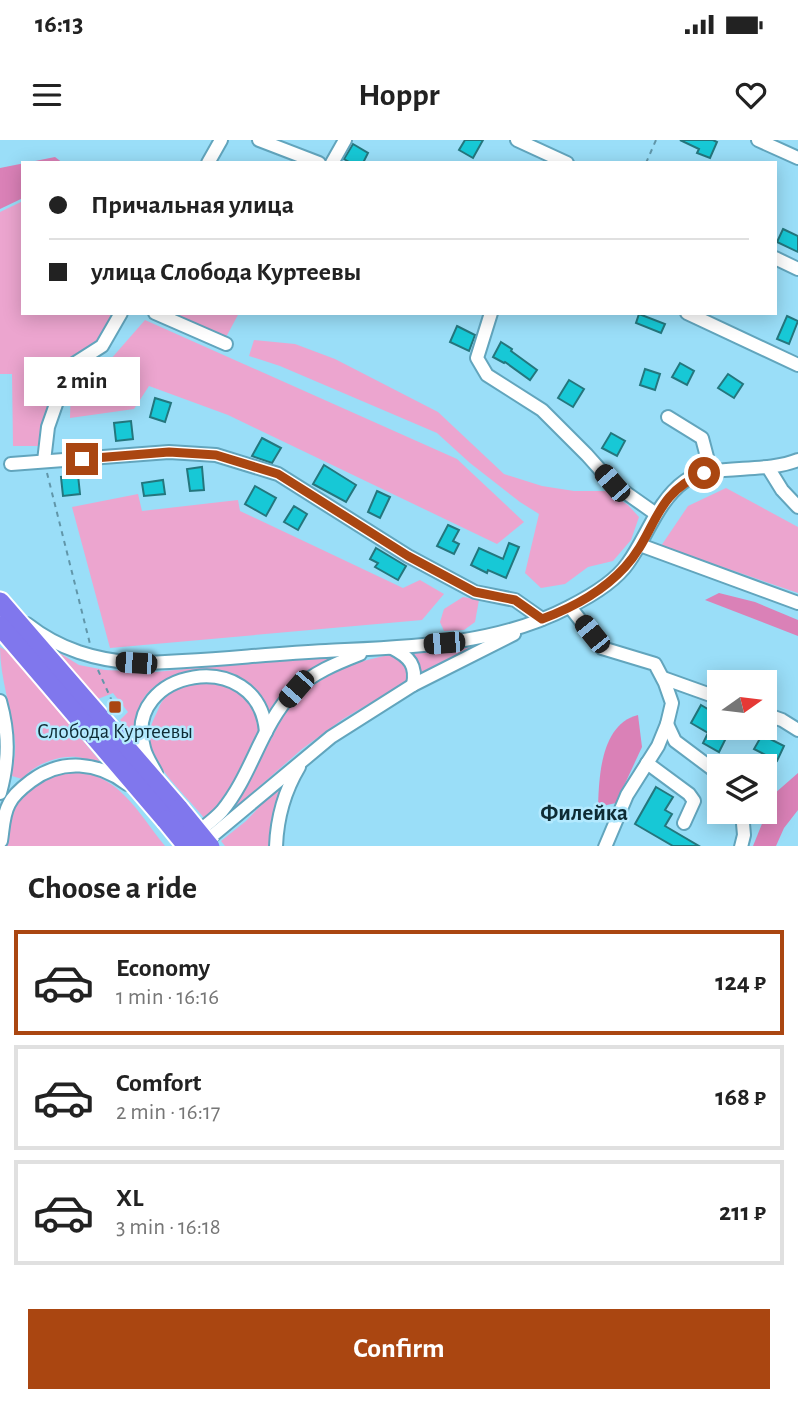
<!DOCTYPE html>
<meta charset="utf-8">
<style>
:root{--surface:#fff;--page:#f6f6f6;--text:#222;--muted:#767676;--line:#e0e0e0;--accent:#aa4611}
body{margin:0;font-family:"Alegreya Sans",sans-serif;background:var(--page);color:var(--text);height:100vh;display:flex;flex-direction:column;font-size:26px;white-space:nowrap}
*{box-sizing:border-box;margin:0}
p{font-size:23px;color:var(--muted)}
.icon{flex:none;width:38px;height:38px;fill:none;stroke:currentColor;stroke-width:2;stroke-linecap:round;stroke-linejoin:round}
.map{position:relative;height:706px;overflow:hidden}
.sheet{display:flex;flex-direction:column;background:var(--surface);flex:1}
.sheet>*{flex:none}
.hud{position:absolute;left:21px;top:21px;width:756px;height:154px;border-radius:0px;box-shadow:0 4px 18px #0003;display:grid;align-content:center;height:154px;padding:0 28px;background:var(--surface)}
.needle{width:46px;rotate:76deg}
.controls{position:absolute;left:707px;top:530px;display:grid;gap:14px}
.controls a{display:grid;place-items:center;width:70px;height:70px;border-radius:0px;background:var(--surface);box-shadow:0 4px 18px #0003;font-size:35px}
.end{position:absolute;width:32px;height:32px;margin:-16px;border:9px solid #aa4611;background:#fff;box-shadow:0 0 0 4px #fff}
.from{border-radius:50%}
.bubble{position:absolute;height:49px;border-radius:0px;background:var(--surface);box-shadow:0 4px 18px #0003;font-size:23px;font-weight:700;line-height:49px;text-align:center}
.car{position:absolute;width:21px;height:42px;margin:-21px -10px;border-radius:9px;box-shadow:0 0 5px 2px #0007;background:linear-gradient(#222 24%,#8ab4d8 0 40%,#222 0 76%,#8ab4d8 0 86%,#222 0)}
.hud b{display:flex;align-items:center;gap:24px;height:66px;font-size:26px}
.hud b+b{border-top:2px solid var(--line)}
.hud i{width:18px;height:18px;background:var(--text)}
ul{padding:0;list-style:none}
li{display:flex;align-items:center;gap:21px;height:105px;margin:0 14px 10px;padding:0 14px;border:4px solid var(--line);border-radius:0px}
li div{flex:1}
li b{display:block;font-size:26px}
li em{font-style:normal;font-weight:700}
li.selected{border-color:var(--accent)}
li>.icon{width:63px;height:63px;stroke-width:1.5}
h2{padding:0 28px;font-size:32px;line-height:84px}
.action{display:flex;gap:14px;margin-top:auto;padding:14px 28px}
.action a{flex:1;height:80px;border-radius:0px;background:var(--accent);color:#fff;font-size:28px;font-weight:700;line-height:80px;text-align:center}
.status{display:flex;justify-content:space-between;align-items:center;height:49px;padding:0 35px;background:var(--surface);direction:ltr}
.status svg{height:19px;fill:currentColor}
header{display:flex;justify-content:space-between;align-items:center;height:91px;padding:0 28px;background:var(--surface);font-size:32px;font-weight:700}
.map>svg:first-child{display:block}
.green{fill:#eca5cf}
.forest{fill:#da81b7}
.building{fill:#17c8d6;stroke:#24767d;stroke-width:2}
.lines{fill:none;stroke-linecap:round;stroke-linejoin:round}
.minor-casing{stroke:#62a5bd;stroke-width:16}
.highway-casing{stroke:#fff;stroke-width:23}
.path{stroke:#6196a9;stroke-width:2;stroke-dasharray:5 5;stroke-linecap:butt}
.minor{stroke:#fff;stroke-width:12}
.highway{stroke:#8077ed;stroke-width:19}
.highway-bridge-casing{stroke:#fff;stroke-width:23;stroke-linecap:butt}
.highway-bridge{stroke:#8077ed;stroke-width:19}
.route{stroke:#aa4611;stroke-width:9}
.poi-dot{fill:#aa4611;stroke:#b3e9fe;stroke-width:2.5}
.labels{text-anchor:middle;stroke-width:5;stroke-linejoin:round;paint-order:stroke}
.poi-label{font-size:21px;fill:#0e2b34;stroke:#b3e9fe}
.neighbourhood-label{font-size:23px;font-weight:bold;fill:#0e2b34;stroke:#b3e9fe}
</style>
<div class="status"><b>16:13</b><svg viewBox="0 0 49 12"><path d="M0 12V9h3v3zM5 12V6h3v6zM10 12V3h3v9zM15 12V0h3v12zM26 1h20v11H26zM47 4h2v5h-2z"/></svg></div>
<header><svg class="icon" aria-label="menu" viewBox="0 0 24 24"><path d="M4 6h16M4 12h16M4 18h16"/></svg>Hoppr<svg class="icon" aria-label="heart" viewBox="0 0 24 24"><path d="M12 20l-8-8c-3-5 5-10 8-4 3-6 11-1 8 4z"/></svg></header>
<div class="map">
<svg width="798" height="707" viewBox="0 0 798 707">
<rect width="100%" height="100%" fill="#9adef8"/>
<!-- green -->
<g class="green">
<path d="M23,61V173H114L105,194L57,234L39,306H13L12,234H0V72Z"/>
<path d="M174,173H239L225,199Z"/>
<path d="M145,180L457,319L524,382L497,404L228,275L149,246L134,269L70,278L71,246L110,220Z"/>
<path d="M254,200L295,204L335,219L438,272L504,334L542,346L574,351H607L628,365L639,377L631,400L613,421L588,427L565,444L541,448L525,433L539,374L520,362L470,323L437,293L280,226L249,216Z"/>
<path d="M726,348L798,387V453L661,406L688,366Z"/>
<path d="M138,354L142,371L238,360L240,371L403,448L420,440L444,454L422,480L110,508L72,367Z"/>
<path d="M463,457L479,460L475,482L464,490L444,491L440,482L444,469Z"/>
<path d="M497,498L422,536L412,512L465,506Z"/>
<path d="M0,507L10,513L104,626C95,623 86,618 77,617C57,615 34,625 22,639L12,636C13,625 16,613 15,602C12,569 0,539 0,507Z"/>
<path d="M53,509L79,525L105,530L155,532L343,514C304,532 292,535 269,573C261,555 248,538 228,532C205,524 151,537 142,562C138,574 139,588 139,600L120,580L128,572L113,553L98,559L77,538Z"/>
<path d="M392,514C404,520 411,528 406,542L343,579L302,609L212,688L242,654L287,569L301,552L347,525Z"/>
<path d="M205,540C244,551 245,549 261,587C250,616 228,658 205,679C189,659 152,625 148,601C147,592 154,579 158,570C165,550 185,542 205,540Z"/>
<path d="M69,631C119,632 137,672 165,706L7,707C4,665 32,640 69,631Z"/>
<path d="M286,639L273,673L269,706H225L221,701L246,681Z"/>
</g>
<!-- forest -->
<g class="forest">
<path d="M55,17L63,23H23V58L0,69V28Z"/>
<path d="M719,453L755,462L798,480V496L705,460Z"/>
<path d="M638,575L642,607L616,663L598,667C599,636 601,584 638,575Z"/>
<path d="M798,633V670L784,688L776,706H753L774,654Z"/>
</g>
<!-- building -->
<g class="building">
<path d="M465,0H483L473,18L459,10Z"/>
<path d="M680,0H713L717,2L710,18L697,13L699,9Z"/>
<path d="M353,4L368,13L363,23H351L344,19Z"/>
<path d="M783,89L798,96V112L777,102Z"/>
<path d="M639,174L665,184L661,193L636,183Z"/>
<path d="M787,176L798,181L789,204L777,199Z"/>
<path d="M457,186L475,195L469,211L450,202Z"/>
<path d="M501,202L512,209L511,211L537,230L530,240L505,222L504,223L493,217Z"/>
<path d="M680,223L694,231L687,245L672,237Z"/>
<path d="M645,229L660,234L655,250L640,245Z"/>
<path d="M728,234L743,244L734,258L718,248Z"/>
<path d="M569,240L584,249L573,267L558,258Z"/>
<path d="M155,258L171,263L165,282L150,277Z"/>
<path d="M131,281L133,299L116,301L114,283Z"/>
<path d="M611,293L625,301L617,316L602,308Z"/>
<path d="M262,298L281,308L272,323L252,316Z"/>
<path d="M324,325L356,345L346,362L313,344Z"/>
<path d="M202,327L204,350L190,351L187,329Z"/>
<path d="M78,335L80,354L63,356L61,337Z"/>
<path d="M163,340L165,354L144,356L142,343Z"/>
<path d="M255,346L276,358L266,376L245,364Z"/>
<path d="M377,351L390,357L380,378L368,372Z"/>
<path d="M294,366L307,374L298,390L284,382Z"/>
<path d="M448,385L459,390L453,401L459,404L454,414L437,406Z"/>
<path d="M509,403L519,407L506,438L488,430L487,433L471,425L479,408L503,419Z"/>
<path d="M376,408L406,426L398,440L375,427L378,423L370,419Z"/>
<path d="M701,565L716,574L715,576L719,578V588H731L719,612L703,603L708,593L691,583Z"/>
<path d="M762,595L784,606L777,621L754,609Z"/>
<path d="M656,647L673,657L665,670L672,674L665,686L699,706H673L635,684Z"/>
</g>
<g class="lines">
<defs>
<g id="minor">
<path d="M259,0L319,23"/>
<path d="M517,0L567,23"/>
<path d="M758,0L798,18"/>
<path d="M208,23L221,0"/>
<path d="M332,23L345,0"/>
<path d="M775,118L798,129"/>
<path d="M155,173L226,204"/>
<path d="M491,173L477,218L487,235L542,270L587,315L612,343L656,374"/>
<path d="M687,173L798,225"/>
<path d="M668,277L702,298L707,317L704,333"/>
<path d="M44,321L48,287L69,227L102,206L121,173"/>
<path d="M11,324L169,312L216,315L278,334L408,416L475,452L515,460L542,479"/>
<path d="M769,329L782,350L798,367"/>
<path d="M640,405L798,463"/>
<path d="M570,467L602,508L655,524L665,543L672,563L667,584L658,606L627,655L605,707"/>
<path d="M27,484C60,510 96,520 136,523C200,522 263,514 326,511C408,507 495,506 569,467C589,457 615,442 628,423C647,397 657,361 685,341C710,323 764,334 798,320"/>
<path d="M392,508C410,517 417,526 413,545"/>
<path d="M663,538L719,558"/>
<path d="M0,561C9,593 9,620 0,653"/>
<path d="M765,574L782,580L798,590"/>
<path d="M667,584L675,601L719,634"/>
<path d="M647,623L689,654L694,661L684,683"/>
<path d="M156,633C152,625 146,617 144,608C121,529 259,504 266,592"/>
<path d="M193,696C202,688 214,680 222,671C252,635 261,585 294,551C312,533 337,523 360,514"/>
<path d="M1,701C3,689 3,675 9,664C13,655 23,647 31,641C62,618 98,622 127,644"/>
<path d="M200,706L331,597L413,545L514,494"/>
<path d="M276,707C277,678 284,652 299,627"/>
<path d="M741,707L744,695L742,672"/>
</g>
<g id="highway">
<path d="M0,462L179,669"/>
<path d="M0,486L166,680"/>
</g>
</defs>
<!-- minor casing -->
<use href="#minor" class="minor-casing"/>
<!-- highway casing -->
<use href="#highway" class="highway-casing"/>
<!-- path -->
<g class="path">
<path d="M646,23L656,0"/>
<path d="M47,333L90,504"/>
<path d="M98,530L112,561"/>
</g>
<!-- minor -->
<use href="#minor" class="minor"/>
<!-- highway -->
<use href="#highway" class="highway"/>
<defs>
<g id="highway-bridge">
<path d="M179,669L210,707"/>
<path d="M166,680L188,707"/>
</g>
</defs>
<!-- highway-bridge casing -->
<use href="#highway-bridge" class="highway-bridge-casing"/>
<!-- highway-bridge -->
<use href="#highway-bridge" class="highway-bridge"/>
</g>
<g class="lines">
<!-- route -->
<path class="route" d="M82,319L169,312L216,315L278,334L408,416L475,452L515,460L542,479C572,468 603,451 625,427C657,392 653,354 704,333"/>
</g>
<!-- markers -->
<rect class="poi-dot" x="108" y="560" width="14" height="14" rx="3.5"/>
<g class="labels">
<!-- poi labels -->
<g class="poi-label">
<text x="115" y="598">Слобода Куртеевы</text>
</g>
<!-- neighbourhood labels -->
<g class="neighbourhood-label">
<text x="584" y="680">Филейка</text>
</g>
</g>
</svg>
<div class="controls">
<a><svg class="needle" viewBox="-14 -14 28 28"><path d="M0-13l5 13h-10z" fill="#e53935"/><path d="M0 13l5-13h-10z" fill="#767676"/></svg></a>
<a><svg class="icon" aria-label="layers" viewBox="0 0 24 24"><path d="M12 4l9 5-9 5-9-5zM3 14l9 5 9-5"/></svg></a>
</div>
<i class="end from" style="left:704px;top:333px"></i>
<i class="end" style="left:82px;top:319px"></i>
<div class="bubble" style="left:24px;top:217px;width:116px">2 min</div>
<i class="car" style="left:612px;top:343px;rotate:319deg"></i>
<i class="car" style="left:592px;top:494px;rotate:321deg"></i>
<i class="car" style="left:444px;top:503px;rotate:265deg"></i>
<i class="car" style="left:136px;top:523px;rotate:274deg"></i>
<i class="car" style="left:296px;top:549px;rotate:221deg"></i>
<div class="hud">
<b><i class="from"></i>Причальная улица</b>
<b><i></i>улица Слобода Куртеевы</b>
</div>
</div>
<section class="sheet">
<h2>Choose a ride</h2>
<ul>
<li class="selected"><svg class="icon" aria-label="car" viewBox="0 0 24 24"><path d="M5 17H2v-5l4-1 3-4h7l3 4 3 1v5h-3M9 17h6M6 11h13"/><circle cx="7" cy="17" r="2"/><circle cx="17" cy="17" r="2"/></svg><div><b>Economy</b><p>1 min · 16:16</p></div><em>124 ₽</em></li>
<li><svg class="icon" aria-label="car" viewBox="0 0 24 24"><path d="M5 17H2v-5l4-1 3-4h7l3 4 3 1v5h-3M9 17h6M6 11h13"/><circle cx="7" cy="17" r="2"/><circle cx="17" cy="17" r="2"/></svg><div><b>Comfort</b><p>2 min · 16:17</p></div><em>168 ₽</em></li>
<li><svg class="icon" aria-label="car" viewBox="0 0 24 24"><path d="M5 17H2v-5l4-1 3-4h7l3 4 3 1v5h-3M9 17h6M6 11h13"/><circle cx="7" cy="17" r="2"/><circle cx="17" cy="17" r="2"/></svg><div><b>XL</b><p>3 min · 16:18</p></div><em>211 ₽</em></li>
</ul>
<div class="action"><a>Confirm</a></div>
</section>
